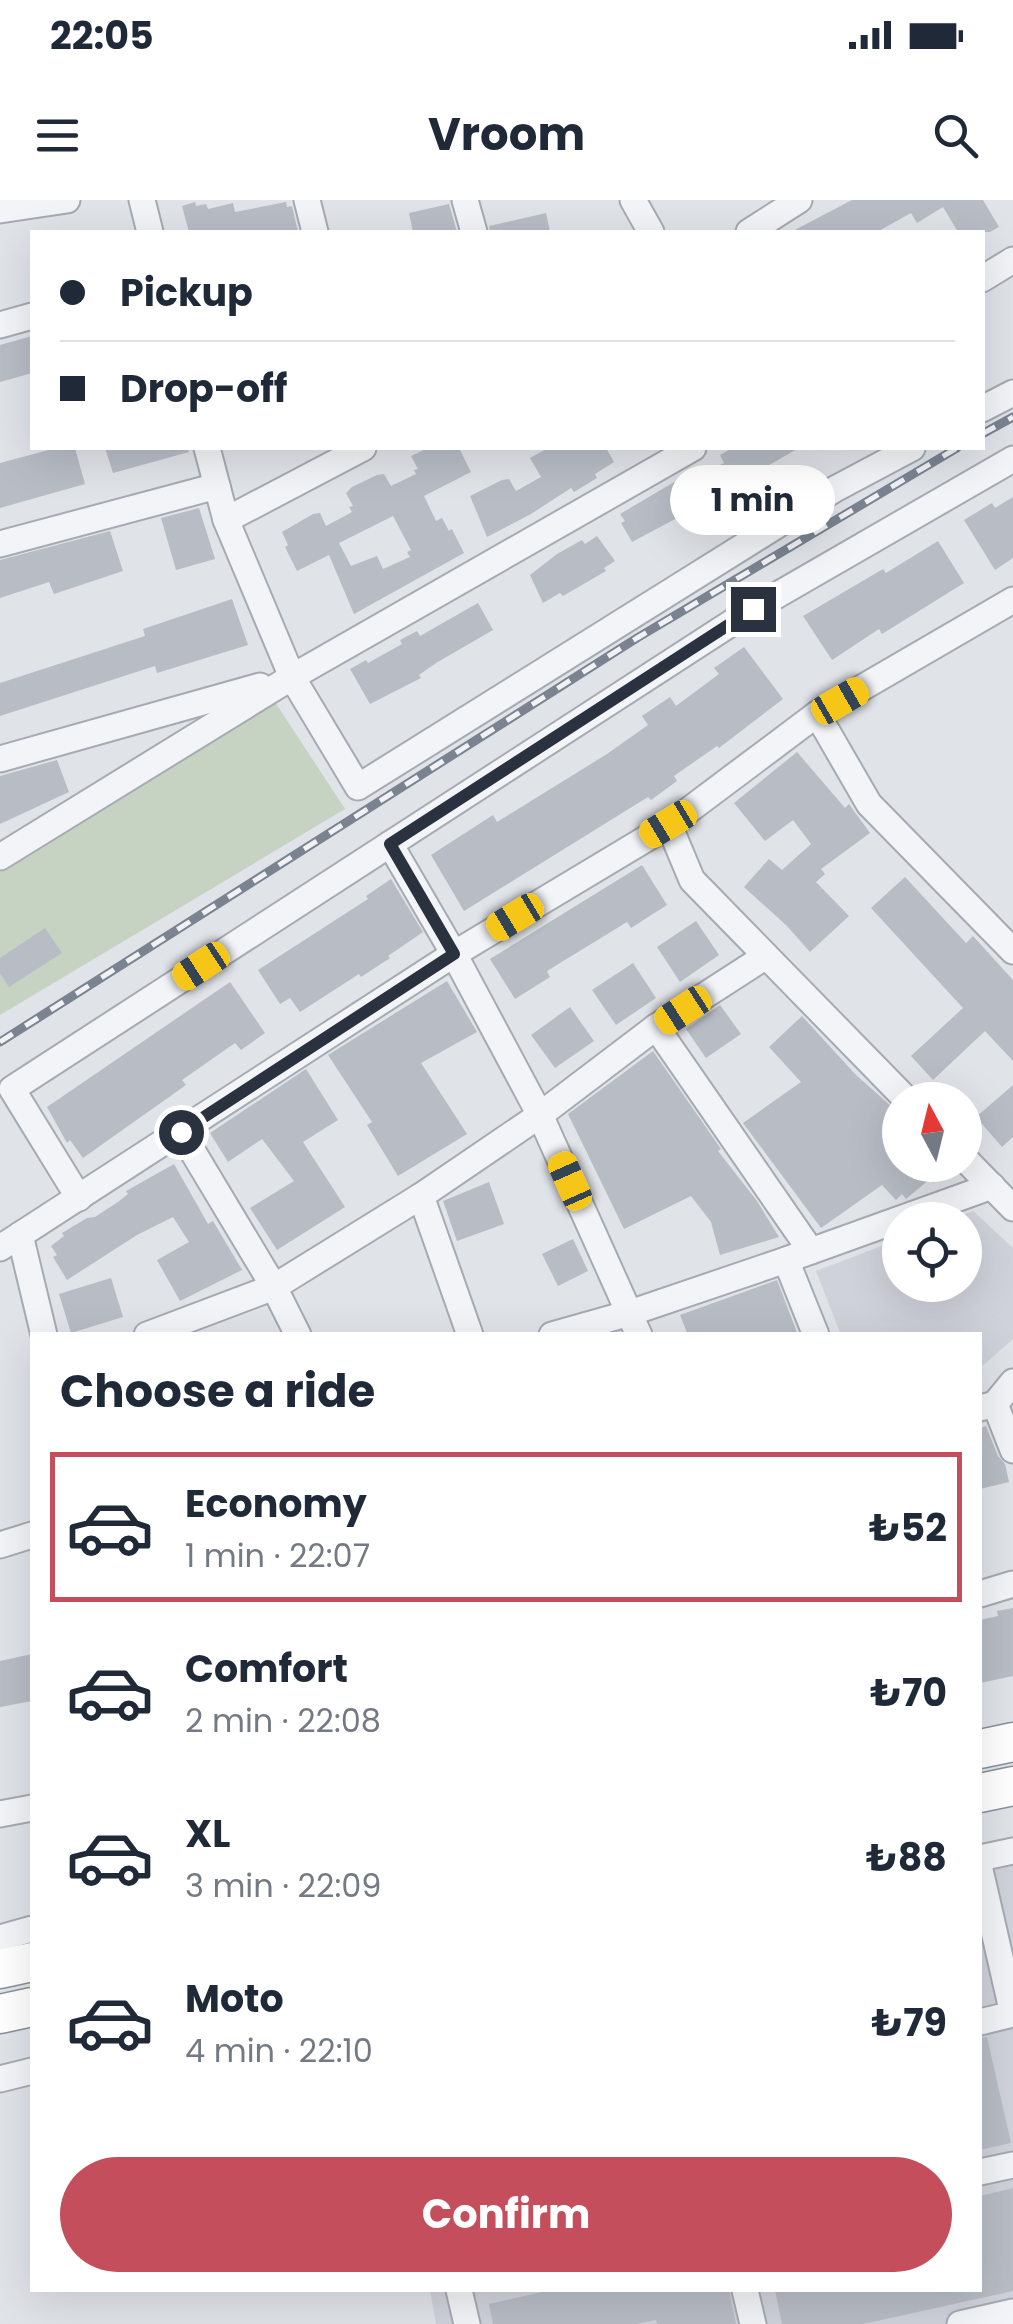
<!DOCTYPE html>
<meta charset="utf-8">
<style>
:root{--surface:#fff;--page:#f2f2f3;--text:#1f2937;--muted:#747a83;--line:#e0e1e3;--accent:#c54e5c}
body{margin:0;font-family:Poppins,sans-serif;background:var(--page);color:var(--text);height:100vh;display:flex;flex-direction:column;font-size:38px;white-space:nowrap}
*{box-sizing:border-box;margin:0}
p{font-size:32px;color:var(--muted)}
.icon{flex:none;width:55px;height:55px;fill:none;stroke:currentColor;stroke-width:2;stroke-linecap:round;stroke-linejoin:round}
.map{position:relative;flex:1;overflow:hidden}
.side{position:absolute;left:30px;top:1132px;width:952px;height:960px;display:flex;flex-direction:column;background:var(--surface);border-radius:0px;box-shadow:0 10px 40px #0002}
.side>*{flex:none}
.guide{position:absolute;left:30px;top:30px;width:955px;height:220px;border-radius:0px;box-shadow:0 10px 40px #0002;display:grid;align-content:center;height:220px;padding:0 30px;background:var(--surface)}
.needle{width:65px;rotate:353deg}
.fabs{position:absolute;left:882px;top:882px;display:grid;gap:20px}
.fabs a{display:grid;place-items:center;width:100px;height:100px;border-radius:50%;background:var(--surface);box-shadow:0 10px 40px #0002;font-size:50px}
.end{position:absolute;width:45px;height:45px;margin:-22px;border:12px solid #2a313f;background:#fff;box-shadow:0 0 0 5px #fff}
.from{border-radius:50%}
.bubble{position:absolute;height:70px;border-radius:35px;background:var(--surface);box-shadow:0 10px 40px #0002;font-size:32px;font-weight:700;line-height:70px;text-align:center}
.car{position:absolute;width:30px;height:60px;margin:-30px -15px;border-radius:12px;box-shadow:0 0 8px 2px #0007;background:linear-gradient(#f5c518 24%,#345 0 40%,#f5c518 0 76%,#345 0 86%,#f5c518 0)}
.guide b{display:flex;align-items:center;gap:35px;height:95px;font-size:38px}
.guide b+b{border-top:2px solid var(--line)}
.guide i{width:25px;height:25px;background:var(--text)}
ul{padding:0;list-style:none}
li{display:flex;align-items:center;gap:30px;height:150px;margin:0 20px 15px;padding:0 10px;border:5px solid transparent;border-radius:0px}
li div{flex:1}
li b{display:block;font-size:38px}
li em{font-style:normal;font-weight:700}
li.active{border-color:var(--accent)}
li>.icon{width:90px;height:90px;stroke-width:1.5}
h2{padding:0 30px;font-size:45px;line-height:120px}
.cta{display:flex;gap:20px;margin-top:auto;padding:20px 30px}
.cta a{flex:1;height:115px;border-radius:60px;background:var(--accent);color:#fff;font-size:40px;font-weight:700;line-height:115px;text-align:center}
.status{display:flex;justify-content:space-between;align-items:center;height:70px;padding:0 50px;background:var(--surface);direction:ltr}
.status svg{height:28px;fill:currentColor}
header{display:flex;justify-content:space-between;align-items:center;height:130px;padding:0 30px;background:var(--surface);font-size:45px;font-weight:700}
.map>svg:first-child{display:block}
.built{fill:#cfd2da}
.green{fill:#c6d2c2}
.building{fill:#b8bcc5;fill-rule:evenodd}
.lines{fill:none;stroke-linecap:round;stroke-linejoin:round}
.minor-casing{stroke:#a6aab2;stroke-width:29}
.highway-casing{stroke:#89909e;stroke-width:41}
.minor{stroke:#f3f4f7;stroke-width:25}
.highway{stroke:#fff;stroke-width:38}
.rail-casing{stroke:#7b8391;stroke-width:9}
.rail{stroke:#f0f2f6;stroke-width:5;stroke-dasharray:15;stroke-linecap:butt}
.route{stroke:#2a313f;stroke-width:12}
</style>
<div class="status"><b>22:05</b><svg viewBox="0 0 49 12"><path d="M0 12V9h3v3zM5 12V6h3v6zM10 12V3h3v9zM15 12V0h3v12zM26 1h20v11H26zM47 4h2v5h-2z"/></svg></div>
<header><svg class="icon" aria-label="menu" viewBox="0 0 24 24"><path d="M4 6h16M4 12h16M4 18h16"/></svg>Vroom<svg class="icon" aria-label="search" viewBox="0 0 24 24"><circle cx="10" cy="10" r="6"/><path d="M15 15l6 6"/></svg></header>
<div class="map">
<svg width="1013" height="2124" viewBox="0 0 1013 2124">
<rect width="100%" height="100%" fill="#e0e3e8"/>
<!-- built -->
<g class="built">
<path d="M973,1011L1013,1048V1139L980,1168V1135H841L816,1071L900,1039V1085H965V1020H950Z"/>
<path d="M1013,1641V2124H436L430,2090H980V1648Z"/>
</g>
<!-- green -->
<path class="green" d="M275,502L345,609L0,815V672Z"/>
<!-- building -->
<g class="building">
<path d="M852,0H983L999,27L990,32H958L943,7L917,23L911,13L877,32H791Z"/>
<path d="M195,2L196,6L206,4L208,9L233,3L235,12L286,2L287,7L292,6L298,32H189L182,6Z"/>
<path d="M449,4L457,32H413L409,13Z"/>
<path d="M546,13L550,32H490L489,26Z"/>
<path d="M32,136V173L0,182V145Z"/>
<path d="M56,248H75L85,284L0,308V263Z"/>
<path d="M105,248H188L189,252L113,273Z"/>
<path d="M428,248H459L471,272L424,296L436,321L442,318L449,331L452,329L464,353L354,414L329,355L297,371L285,347L288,345L282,332L313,314L320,313L326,326L352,312L349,307L353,306L346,293L352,287L377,275L384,274L391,286L416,274L414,270L418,269L411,256ZM393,316L411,350L407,352L410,357L383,369L377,356L351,366L339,343Z"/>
<path d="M548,248H606L614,262L595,274L597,278L574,292L571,288L531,314L487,337L470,296L502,280L509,279L516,291L541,277L530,258Z"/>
<path d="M732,248H799L748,277L747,274L731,283L720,265L724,263L720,255Z"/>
<path d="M681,278L685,286L689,283L699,302L691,307L692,310L632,342L621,323L625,321L620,314Z"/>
<path d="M1013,297V358L995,370L964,320L992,303L995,308Z"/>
<path d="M199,308L215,359L176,370L161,318Z"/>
<path d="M110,331L123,371L54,394L49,382L0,398V360Z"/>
<path d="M597,336L615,361L604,368L606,371L563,396L560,393L543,403L530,375L557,354L582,340L585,344Z"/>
<path d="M938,341L964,383L882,434L879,429L832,460L803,416L883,369L886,373Z"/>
<path d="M232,399L248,445L157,473L155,466L0,516V483L145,436L143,429Z"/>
<path d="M478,403L493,430L436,463L419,475L421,478L370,504L350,469L366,460L368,463L402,444L400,440L417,431L420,436Z"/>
<path d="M744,447L783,499L719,548L717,546L674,576L677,581L651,600L648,597L464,711L431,655L493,615L497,622L607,554L648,525L642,516L670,497L676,506L719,474L714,468Z"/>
<path d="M797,552L845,608L849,604L870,633L821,669L825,674L816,682L849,716L810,752L787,726L744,687L769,659L782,670L811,644L793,620L765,641L734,603Z"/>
<path d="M57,560L69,592L0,624V576Z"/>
<path d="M642,665L667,705L631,728L627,722L547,771L550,777L515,799L490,759Z"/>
<path d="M905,677L966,743L973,736L1013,780V861L985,831L933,880L911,856L963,808L871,708Z"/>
<path d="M391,679L423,732L388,756L390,758L361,777L359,774L300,812L290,798L280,804L258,770L368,699L366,696Z"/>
<path d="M696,721L719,755L680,782L657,747Z"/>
<path d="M45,728L62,753L9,787L0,773V758Z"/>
<path d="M633,763L656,798L616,825L592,790Z"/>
<path d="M447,781L477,832L421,863L467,934L398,976L367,925L372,922L328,855Z"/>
<path d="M230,782L265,833L241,850L235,843L182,880L186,885L83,958L70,940L67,943L47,907Z"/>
<path d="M720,805L741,834L706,858L686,829Z"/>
<path d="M570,807L594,841L555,868L531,835Z"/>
<path d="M802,816L856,875L900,914V965L951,967L933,983L930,979L906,999L902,994L896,1000L882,985L821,1028L743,923L801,882L769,847Z"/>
<path d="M653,851L721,949L718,951L757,1001L779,1037L720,1055L711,1022L691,996L624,1029L568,914Z"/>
<path d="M306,869L338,920L303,942L345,1007L277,1050L250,1008L294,981L262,939L228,962L210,933Z"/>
<path d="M1013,885V937L1002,947L976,917Z"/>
<path d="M174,964L208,1024L213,1021L242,1070L180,1101L157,1060L189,1042L173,1017L137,1035L67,1080L53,1057L57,1055L51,1046L64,1036L62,1033L87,1018L95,1017L118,1002L128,994L126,991Z"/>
<path d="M489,982L504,1024L457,1041L443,1001Z"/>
<path d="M573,1039L588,1071L558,1086L542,1054Z"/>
<path d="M111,1078L123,1117L71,1133L59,1094Z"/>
<path d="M777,1080L798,1135H688L680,1115Z"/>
<path d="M986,1226L998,1256L1005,1264L1009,1282L980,1289V1228Z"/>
<path d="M1013,1408V1476L980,1483V1420L998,1416L997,1411Z"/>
<path d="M32,1454V1501L0,1507V1461Z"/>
<path d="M987,1837L1011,1943L980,1950V1838Z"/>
<path d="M1013,1988V2091L863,2124H782L775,2090H980V1996Z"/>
<path d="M551,2090H729L736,2124H657L656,2120L637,2124H493L489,2104Z"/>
</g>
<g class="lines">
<defs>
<g id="minor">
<path d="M142,0L150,32"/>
<path d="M307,0L315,32"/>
<path d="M465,0L474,32"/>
<path d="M633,0L651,32"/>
<path d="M0,10L67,0"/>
<path d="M749,32L799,0"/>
<path d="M982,79L1013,60"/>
<path d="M0,125L32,116"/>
<path d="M982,209L1013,193"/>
<path d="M207,248L226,320L292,477L358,587L835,289L912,248"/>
<path d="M226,320L363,248"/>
<path d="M0,344L217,286"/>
<path d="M817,514L869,604L1013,751"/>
<path d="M0,559L260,486"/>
<path d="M669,625L692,680L907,900"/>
<path d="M390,644L454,754L540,915L639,1135"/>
<path d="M0,657L292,477L693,248"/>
<path d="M656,827L811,1051L786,1060L816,1135"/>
<path d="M181,932L274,1087L298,1135"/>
<path d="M965,959L1013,1008"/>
<path d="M421,996L470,1135"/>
<path d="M79,998L12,889L753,409L1013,259"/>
<path d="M20,1035L44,1135"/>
<path d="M0,1048L454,754L669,625L817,514L1013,400"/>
<path d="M811,1051L992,986"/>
<path d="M147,1135L274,1087L421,996L540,915L656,827L766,756"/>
<path d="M552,1135L630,1113L786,1060"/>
<path d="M995,1204L1013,1250"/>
<path d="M980,1208L995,1204L1013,1182"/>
<path d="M0,1345L32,1335"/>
<path d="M980,1394L1013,1384"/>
<path d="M0,1614L32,1608"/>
<path d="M980,1658L1013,1651"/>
<path d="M980,1670L1013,1814L980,1822"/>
<path d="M0,1738L32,1729"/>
<path d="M0,1879L32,1871"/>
<path d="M980,1972L1013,1965"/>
<path d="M459,2090L467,2124"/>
<path d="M745,2090L753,2124"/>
<path d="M960,2124L1013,2112"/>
</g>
<g id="highway">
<path d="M980,1549L1013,1542"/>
<path d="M980,1593L1013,1586"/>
<path d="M0,1769L32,1762"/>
<path d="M0,1814L32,1807"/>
</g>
</defs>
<!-- minor casing -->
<use href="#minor" class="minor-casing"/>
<!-- highway casing -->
<use href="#highway" class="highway-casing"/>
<!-- minor -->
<use href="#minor" class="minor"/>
<!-- highway -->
<use href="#highway" class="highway"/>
<defs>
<g id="rail">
<path d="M982,234L1013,217"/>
<path d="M0,842L637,438L957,248"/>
</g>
</defs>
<!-- rail casing -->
<use href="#rail" class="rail-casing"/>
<!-- rail -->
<use href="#rail" class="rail"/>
</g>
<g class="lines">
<!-- route -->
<path class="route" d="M181,932L454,754L390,644L753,409"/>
</g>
</svg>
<div class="fabs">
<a><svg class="needle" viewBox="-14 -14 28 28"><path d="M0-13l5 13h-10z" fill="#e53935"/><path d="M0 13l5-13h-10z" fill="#747a83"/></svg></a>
<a><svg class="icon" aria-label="locate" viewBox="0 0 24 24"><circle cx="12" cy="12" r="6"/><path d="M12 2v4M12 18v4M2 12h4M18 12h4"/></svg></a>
</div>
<i class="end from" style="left:181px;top:932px"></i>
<i class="end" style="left:753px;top:409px"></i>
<div class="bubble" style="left:670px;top:265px;width:165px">1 min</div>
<i class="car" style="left:840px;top:501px;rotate:60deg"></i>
<i class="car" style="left:668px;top:624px;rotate:239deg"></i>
<i class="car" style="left:515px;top:717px;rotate:239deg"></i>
<i class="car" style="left:201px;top:766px;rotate:237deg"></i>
<i class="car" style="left:683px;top:810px;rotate:237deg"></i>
<i class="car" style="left:570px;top:981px;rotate:336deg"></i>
<div class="guide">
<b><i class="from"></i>Pickup</b>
<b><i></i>Drop-off</b>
</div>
<section class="side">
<h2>Choose a ride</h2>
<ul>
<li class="active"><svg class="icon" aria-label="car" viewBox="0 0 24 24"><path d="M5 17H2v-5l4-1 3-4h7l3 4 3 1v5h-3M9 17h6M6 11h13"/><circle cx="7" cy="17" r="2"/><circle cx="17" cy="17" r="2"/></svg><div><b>Economy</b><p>1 min · 22:07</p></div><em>₺52</em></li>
<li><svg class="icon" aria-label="car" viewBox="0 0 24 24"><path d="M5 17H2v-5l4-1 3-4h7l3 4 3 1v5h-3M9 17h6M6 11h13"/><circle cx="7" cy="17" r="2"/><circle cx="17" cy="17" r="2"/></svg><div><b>Comfort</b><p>2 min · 22:08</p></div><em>₺70</em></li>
<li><svg class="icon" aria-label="car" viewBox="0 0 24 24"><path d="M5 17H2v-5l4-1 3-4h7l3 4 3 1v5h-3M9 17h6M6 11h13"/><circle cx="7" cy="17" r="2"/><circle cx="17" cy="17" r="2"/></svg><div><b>XL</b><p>3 min · 22:09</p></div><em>₺88</em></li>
<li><svg class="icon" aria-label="car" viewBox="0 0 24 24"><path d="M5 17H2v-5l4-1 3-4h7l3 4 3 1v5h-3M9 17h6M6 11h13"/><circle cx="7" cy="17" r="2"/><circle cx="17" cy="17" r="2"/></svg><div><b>Moto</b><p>4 min · 22:10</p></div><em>₺79</em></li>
</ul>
<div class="cta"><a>Confirm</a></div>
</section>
</div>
